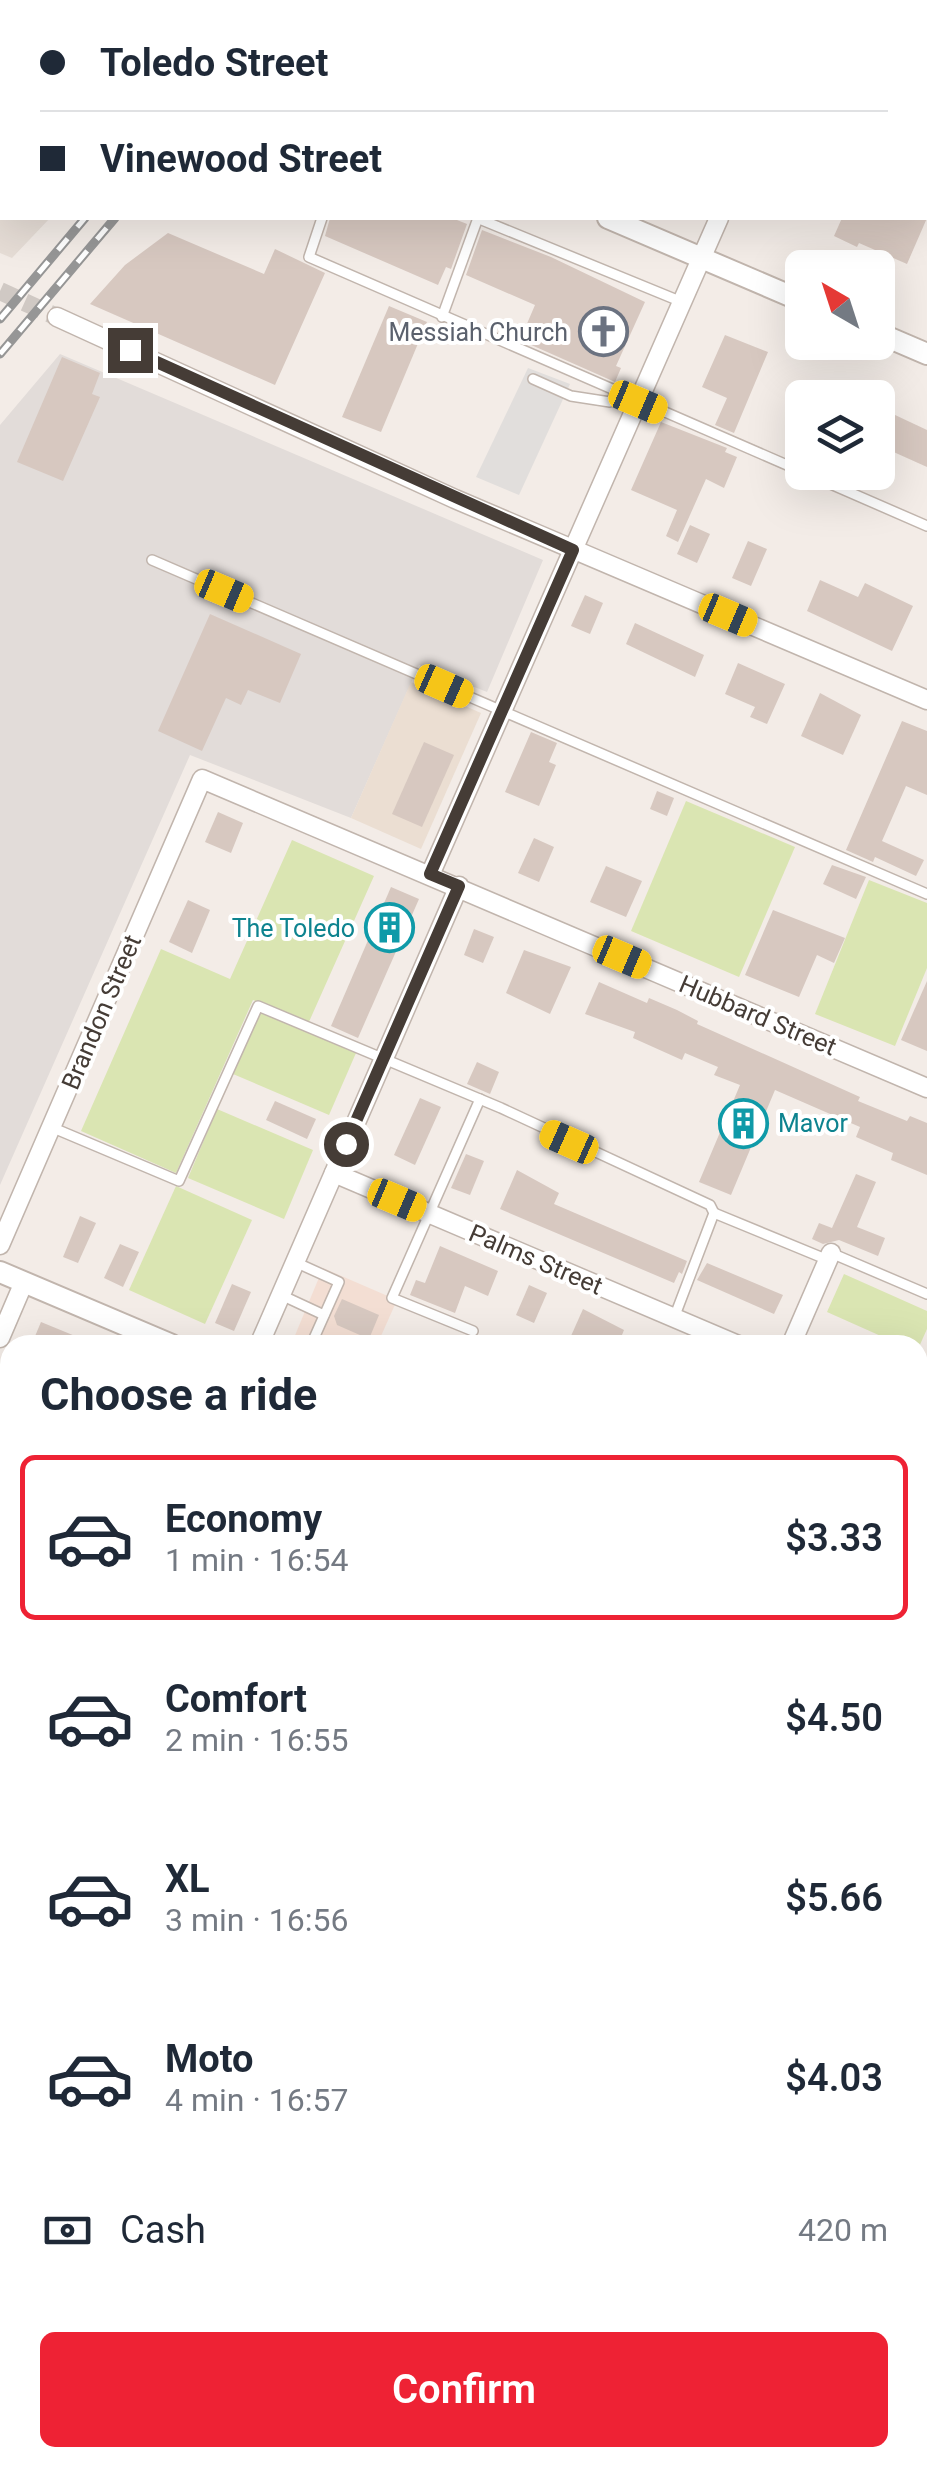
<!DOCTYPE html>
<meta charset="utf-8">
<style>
:root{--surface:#fff;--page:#f2f2f3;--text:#1f2937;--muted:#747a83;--line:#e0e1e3;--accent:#ee2234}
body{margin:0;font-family:Roboto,sans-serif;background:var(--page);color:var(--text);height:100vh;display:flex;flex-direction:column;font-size:38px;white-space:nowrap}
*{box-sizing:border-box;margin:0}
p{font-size:32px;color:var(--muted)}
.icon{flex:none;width:55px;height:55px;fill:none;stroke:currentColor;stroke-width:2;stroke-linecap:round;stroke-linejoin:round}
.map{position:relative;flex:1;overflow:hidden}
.drawer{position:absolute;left:0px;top:1335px;width:928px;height:1132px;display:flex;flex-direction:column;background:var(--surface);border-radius:30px 30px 0 0;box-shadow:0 10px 40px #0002}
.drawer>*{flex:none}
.guide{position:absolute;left:0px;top:0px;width:928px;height:220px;box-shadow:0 10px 40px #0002;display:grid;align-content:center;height:220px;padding:0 40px;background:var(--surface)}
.needle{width:65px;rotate:321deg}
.controls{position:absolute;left:785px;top:250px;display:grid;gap:20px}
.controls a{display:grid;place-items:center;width:110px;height:110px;border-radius:15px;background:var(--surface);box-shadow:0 10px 40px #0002;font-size:50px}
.end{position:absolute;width:45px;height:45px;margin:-22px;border:12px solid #453c36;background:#fff;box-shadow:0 0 0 5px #fff}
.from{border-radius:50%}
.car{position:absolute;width:30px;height:60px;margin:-30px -15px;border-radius:12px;box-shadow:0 0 8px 2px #0007;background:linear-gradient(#f5c518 24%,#345 0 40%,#f5c518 0 76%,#345 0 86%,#f5c518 0)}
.guide b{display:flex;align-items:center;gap:35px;height:95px;font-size:38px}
.guide b+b{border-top:2px solid var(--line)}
.guide i{width:25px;height:25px;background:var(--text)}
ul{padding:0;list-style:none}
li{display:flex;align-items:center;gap:30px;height:165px;margin:0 20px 15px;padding:0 20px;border:5px solid transparent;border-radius:15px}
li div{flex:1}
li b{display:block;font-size:38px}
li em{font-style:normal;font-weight:600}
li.selected{border-color:var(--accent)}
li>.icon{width:90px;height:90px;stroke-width:1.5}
h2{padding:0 40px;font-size:45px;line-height:120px}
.pay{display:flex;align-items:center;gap:25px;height:110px;padding:0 40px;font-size:38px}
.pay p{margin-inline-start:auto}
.cta{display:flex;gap:20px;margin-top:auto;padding:20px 40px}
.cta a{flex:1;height:115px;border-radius:15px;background:var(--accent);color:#fff;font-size:40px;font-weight:600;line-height:115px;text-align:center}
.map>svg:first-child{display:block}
.residential{fill:#e6ddd6}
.commercial{fill:#f3ded3}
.industrial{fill:#e2dcd9}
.education{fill:#ebded2}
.green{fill:#dae5b2}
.parking{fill:#e1dedc}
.building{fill:#d7c8c0}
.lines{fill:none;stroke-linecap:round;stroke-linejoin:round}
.minor-tunnel{stroke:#d0c9c4;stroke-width:18;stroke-dasharray:18 9;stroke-linecap:butt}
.service-casing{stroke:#c1b5ad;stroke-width:12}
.minor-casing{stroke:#c1b5ad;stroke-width:21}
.tertiary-casing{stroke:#c1b5ad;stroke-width:24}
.service{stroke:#fff;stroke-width:9}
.minor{stroke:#fff;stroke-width:18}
.tertiary{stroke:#fff;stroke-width:20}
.rail-casing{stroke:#969696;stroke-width:9}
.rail{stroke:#fff;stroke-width:5;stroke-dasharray:15;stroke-linecap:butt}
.route{stroke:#453c36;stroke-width:12}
.labels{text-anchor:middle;stroke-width:8;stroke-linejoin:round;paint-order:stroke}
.worship-label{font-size:25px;fill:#5b616d;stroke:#fff;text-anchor:end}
.culture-label{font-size:25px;fill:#0d838f;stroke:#fff;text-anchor:end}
.street-label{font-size:25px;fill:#453c36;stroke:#fff}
</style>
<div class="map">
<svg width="927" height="2467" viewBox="0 0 927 2467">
<rect width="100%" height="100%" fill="#f3ece7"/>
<!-- residential -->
<g class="residential">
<path d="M0,7L2,218H50L12,258L0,253Z"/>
<path d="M0,2188L10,2192V2320L0,2315Z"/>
</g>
<!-- commercial -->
<g class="commercial">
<path d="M323,1268L397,1300L377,1345H291Z"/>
<path d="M918,2207L927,2211V2377L918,2400Z"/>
<path d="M776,2458H894L890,2467H793Z"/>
</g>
<!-- industrial -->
<path class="industrial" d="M60,354L543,560L487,692L419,665L351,818L190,755L0,1185V425Z"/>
<!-- education -->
<g class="education">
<path d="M411,682L481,713L421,849L351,818Z"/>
<path d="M384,2458H635L657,2467H380Z"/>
</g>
<!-- green -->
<g class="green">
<path d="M686,801L795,847L739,977L631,931Z"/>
<path d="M292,840L374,876L308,1024L253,1000L176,1173L81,1131L161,949L230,979Z"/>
<path d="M869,880L927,903V968L895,1046L815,1014Z"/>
<path d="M260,1011L356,1053L329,1115L233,1074Z"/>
<path d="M217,1109L313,1150L284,1219L188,1178Z"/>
<path d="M176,1186L252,1220L205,1324L129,1290Z"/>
<path d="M844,1274L927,1311V1329L918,1349V1345H901L827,1312Z"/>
</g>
<!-- parking -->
<g class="parking">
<path d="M528,368L570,384L519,495L476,477Z"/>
<path d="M922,1941L927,1943V2038L918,2034V1951Z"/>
<path d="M918,2209L927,2213V2302L918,2298V2258L922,2248L918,2246Z"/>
</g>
<!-- building -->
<g class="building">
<path d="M330,218H452L467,224L451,269L446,267L438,285L325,236Z"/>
<path d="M842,218H927L907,264L859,243L857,247L834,236Z"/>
<path d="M482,230L551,257L645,302L616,366L621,368L615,382L520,340L535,305L466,275Z"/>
<path d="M168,233L264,274L275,249L325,273L275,385L90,304L125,265Z"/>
<path d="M389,306L427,322L381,432L342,417Z"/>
<path d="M725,335L768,352L734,433L715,425L727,398L702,387Z"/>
<path d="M62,357L100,373L92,394L100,397L63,481L17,462Z"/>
<path d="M878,407L927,430V467L878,445Z"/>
<path d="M661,422L727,448L725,452L737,457L724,488L706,479L678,542L666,536L677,510L631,490Z"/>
<path d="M690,525L710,534L697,563L677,554Z"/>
<path d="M748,541L767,549L751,586L732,578Z"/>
<path d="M820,580L858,597L865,583L913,606L892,651L807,611Z"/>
<path d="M585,595L603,603L590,634L571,626Z"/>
<path d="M210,614L301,654L280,703L248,690L241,705L226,698L202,751L158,731Z"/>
<path d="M635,623L704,655L695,677L626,644Z"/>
<path d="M738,663L785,684L767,724L750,717L755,707L725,694Z"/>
<path d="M820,693L861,715L843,755L801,736Z"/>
<path d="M902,721L927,731V795L906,786L882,841L924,860L916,876L875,857L873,862L846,850Z"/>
<path d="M531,732L557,743L549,762L556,765L539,806L505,792Z"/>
<path d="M424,742L454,755L422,827L392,814Z"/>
<path d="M657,791L674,798L667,816L650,809Z"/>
<path d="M218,812L243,823L231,853L205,842Z"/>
<path d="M534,838L554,847L539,882L518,873Z"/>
<path d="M832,865L866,877L856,899L823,884Z"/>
<path d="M606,866L642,881L626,917L590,902Z"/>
<path d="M391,887L419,899L358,1038L331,1026Z"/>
<path d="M188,900L210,910L192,953L169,942Z"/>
<path d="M773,910L845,938L834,963L817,955L799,997L745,975Z"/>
<path d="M474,929L494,937L483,963L464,955Z"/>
<path d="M524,950L571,967L550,1014L506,993Z"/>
<path d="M927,981V1051L901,1040Z"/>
<path d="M599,982L647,1003L649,998L677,1010L698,1021L697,1024L860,1097L858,1101L907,1121L910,1116L927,1123V1175L891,1160L893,1153L856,1137L860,1127L775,1090L731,1195L699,1182L740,1085L714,1075L718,1067L685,1053L682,1060L633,1038L635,1032L585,1014Z"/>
<path d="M477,1062L499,1072L490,1094L467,1084Z"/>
<path d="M420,1098L441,1107L415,1165L394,1155Z"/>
<path d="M275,1101L316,1119L307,1139L266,1120Z"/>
<path d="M466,1154L484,1161L470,1195L451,1188Z"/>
<path d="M517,1170L559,1193L554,1204L687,1261L682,1274L679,1272L674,1283L500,1209Z"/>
<path d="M856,1174L876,1182L857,1227L885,1238L878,1256L839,1240L823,1244L812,1239L819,1223L832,1228Z"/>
<path d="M80,1216L96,1223L78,1263L63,1257Z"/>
<path d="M120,1244L139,1252L123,1287L104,1278Z"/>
<path d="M440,1246L498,1271L488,1296L465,1286L455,1313L410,1295L416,1280L425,1283Z"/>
<path d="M707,1263L783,1295L774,1314L697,1280Z"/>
<path d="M232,1284L251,1292L234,1331L215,1323Z"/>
<path d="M529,1285L547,1293L534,1323L516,1315Z"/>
<path d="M342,1299L379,1315L369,1339L337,1325L334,1316Z"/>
<path d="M583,1309L624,1330L618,1345H591L571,1336Z"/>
<path d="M41,1322L97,1345H43L33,1341Z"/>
</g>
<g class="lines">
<!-- minor-tunnel -->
<path class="minor-tunnel" d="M0,291L57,317"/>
<defs>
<g id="service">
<path d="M0,11L2,12"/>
<path d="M0,167L2,168"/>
<path d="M925,176L927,177"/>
<path d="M0,209L2,207"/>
<path d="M322,218L309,257L927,526"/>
<path d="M477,218L682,302"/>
<path d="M442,317L478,218"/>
<path d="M533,379L571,396L610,402L616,393"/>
<path d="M152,560L927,894"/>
<path d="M51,1127L179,1181L258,1006L501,1108L710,1205L714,1213L674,1318"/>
<path d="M714,1213L828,1260"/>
<path d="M831,1253L927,1294"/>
<path d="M295,1262L339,1282L311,1345"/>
<path d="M281,1295L324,1315"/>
<path d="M473,1331L392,1298L480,1099"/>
<path d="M0,1693L10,1670"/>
<path d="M918,1789L927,1794"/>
<path d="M0,1974L10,1978"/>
<path d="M918,2046L927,2050"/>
<path d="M918,2131L927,2108"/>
<path d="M918,2231L927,2234"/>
<path d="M0,2324L10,2329"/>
<path d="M305,2458L326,2467"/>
<path d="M761,2467L765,2458"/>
</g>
<g id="minor">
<path d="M917,0L923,2"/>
<path d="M813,2L814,0"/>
<path d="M57,317L455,499L927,700"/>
<path d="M430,875L719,218"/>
<path d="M334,1173L738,1345"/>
<path d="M0,1245L202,779L927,1088"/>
<path d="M0,1338L24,1282"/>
<path d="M259,1345L459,886"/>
<path d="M791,1345L831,1253"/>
<path d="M918,1422L927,1426"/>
<path d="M0,1858L10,1833"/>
<path d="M918,1921L927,1925"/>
<path d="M0,2163L10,2167"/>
<path d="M695,2458L717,2467"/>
<path d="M360,2467L364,2458"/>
</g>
<g id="tertiary">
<path d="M109,0L115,2"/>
<path d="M608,218L802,301"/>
<path d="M878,333L927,354"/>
<path d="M0,1272L172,1345"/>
<path d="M918,1660L927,1664"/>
<path d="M0,1790L10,1794"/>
<path d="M918,2180L927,2184"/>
<path d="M917,2467L927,2443"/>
</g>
</defs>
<!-- service casing -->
<use href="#service" class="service-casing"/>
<!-- minor casing -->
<use href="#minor" class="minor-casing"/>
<!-- tertiary casing -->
<use href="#tertiary" class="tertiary-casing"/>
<!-- service -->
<use href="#service" class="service"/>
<!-- minor -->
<use href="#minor" class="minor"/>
<!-- tertiary -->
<use href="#tertiary" class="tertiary"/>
<defs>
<g id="rail">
<path d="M283,2L285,0"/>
<path d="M0,319L85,218"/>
<path d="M0,354L115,218"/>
</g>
</defs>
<!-- rail casing -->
<use href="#rail" class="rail-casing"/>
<!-- rail -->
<use href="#rail" class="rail"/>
</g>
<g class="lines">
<!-- route -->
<path class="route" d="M130,350L573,550L430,874L459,886L346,1144"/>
</g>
<!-- icons -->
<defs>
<symbol id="church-ring" viewBox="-11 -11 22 22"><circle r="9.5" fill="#fff" stroke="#6b7280" stroke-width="1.5"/><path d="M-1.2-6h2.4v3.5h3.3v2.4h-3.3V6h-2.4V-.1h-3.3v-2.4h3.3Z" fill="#6b7280"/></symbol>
<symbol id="building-ring" viewBox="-11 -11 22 22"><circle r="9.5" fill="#fff" stroke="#0f9aa8" stroke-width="1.5"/><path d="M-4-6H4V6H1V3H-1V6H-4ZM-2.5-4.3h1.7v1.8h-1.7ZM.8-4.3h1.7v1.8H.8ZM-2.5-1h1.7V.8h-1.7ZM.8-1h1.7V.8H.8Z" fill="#0f9aa8"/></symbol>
</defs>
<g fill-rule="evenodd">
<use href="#church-ring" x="576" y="304" width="55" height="55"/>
<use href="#building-ring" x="362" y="900" width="55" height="55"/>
<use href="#building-ring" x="716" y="1096" width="55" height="55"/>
</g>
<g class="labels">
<!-- worship labels -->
<g class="worship-label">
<text x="568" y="341">Messiah Church</text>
</g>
<!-- culture labels -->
<g class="culture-label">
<text x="355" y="937">The Toledo</text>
<text x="778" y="1132" text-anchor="start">Mavor</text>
</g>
<!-- street labels -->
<g class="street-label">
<text transform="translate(101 1012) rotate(-67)" y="9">Brandon Street</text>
<text transform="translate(758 1015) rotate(23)" y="9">Hubbard Street</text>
<text transform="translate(536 1259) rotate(23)" y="9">Palms Street</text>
</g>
</g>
</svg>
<div class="controls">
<a><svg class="needle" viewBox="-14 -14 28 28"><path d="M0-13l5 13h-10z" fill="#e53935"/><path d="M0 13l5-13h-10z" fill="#747a83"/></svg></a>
<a><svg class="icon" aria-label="layers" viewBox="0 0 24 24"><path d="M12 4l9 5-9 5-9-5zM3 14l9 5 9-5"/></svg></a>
</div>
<i class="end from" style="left:346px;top:1144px"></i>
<i class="end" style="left:130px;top:350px"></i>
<i class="car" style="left:638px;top:402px;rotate:113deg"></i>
<i class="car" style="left:224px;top:591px;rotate:113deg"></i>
<i class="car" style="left:728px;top:615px;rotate:113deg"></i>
<i class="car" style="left:444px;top:686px;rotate:114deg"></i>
<i class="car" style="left:622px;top:957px;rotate:113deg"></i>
<i class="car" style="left:569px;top:1142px;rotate:294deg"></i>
<i class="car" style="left:397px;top:1200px;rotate:113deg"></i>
<div class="guide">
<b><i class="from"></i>Toledo Street</b>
<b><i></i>Vinewood Street</b>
</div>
<section class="drawer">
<h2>Choose a ride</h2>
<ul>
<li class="selected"><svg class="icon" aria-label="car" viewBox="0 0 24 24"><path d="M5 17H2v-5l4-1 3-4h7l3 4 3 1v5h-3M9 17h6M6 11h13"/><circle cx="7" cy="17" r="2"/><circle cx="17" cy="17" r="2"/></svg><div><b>Economy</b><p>1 min · 16:54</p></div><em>$3.33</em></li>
<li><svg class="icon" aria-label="car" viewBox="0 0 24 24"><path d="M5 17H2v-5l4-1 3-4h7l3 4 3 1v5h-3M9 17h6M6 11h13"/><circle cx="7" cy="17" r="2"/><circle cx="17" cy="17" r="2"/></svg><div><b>Comfort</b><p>2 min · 16:55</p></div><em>$4.50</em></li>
<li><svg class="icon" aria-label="car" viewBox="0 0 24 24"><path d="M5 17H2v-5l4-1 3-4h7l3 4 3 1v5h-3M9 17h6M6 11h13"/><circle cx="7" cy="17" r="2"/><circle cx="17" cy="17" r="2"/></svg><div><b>XL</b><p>3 min · 16:56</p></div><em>$5.66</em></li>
<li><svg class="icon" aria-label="car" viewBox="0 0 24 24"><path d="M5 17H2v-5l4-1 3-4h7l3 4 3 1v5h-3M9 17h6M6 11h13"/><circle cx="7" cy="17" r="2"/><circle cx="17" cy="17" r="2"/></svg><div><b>Moto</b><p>4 min · 16:57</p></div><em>$4.03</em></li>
</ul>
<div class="pay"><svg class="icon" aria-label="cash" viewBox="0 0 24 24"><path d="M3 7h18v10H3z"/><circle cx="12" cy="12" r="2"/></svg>Cash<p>420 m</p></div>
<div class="cta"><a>Confirm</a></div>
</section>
</div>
